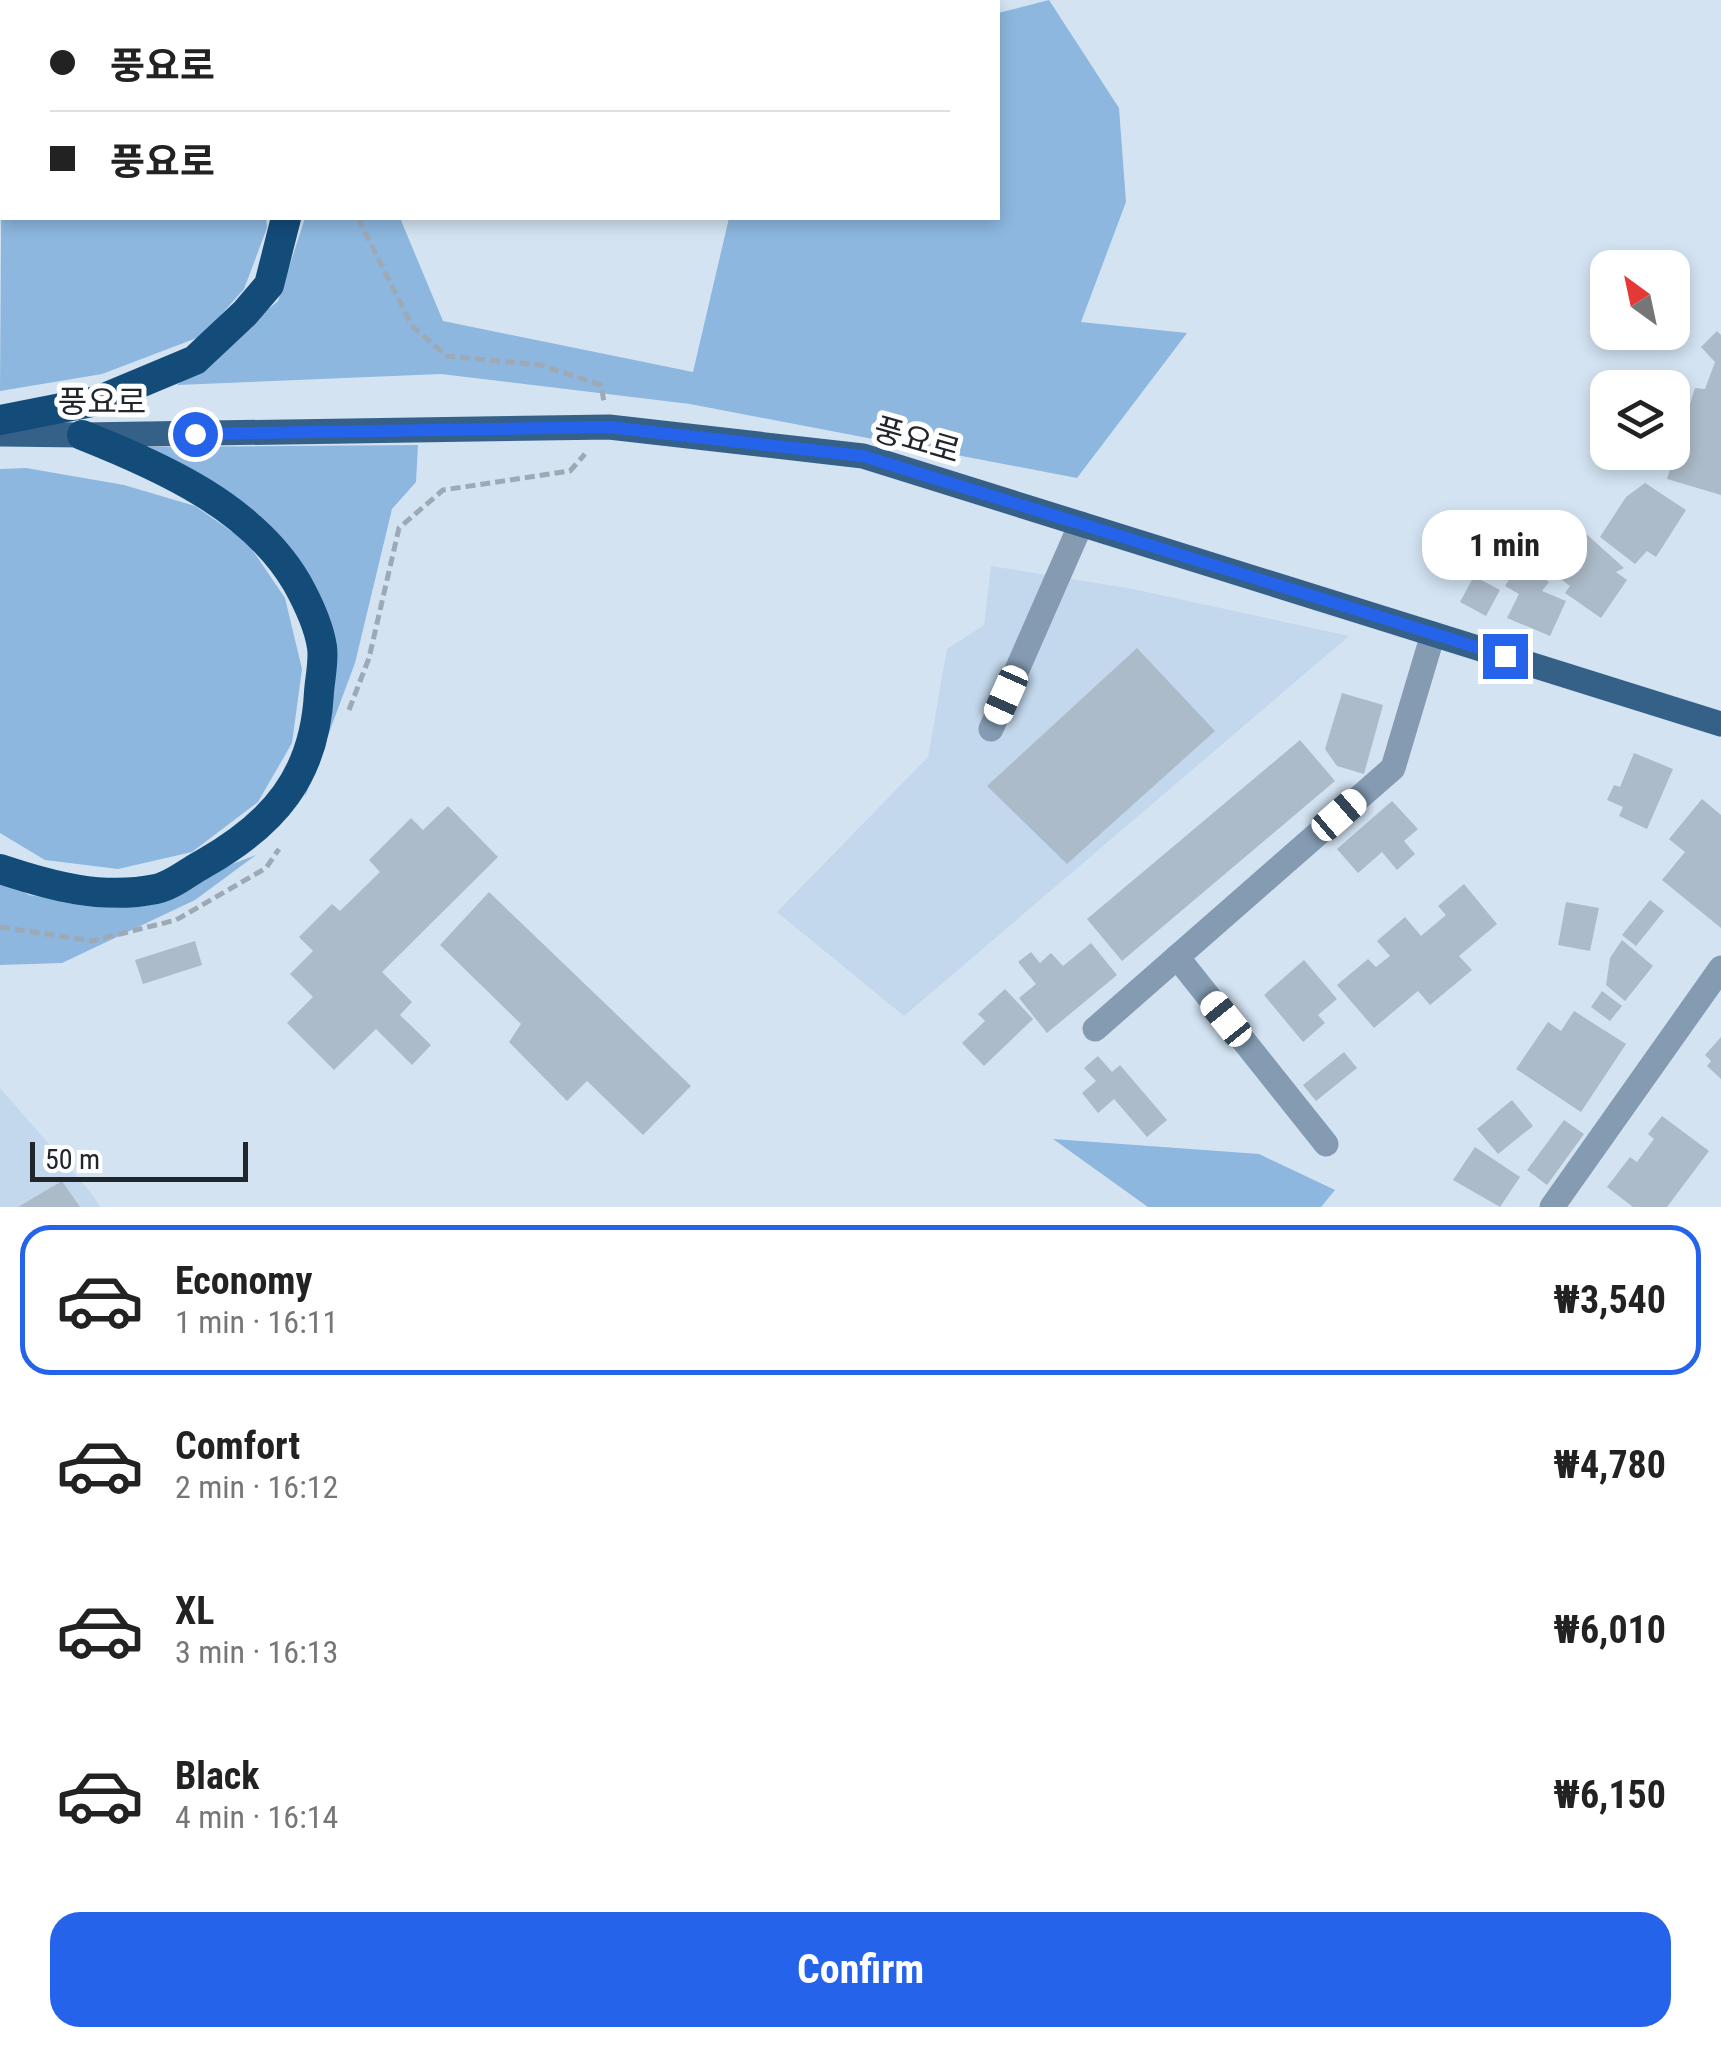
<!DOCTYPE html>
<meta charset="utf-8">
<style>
:root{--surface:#fff;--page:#f6f6f6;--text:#222;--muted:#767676;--line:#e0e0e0;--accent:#2563eb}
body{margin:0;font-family:"Roboto Condensed","Noto Sans KR",sans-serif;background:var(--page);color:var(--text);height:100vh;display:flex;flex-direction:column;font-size:38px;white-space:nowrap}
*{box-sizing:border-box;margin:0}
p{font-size:32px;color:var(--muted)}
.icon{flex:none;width:55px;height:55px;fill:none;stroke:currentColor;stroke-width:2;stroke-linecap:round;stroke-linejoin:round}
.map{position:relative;height:1207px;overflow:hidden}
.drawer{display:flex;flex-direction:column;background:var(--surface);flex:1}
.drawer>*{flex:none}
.top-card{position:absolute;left:0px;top:0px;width:1000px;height:220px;box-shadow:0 5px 15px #0003;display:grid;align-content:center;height:220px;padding:0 50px;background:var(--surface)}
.needle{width:65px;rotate:327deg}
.controls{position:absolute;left:1590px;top:250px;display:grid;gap:20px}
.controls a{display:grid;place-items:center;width:100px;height:100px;border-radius:20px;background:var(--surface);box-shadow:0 5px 15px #0003;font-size:50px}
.scale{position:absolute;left:30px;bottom:25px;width:218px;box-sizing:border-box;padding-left:10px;border:5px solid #20262c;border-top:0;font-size:28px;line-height:35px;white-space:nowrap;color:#20262c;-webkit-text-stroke:8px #fff;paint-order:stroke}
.end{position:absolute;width:45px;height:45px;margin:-22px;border:12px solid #2563eb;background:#fff;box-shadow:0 0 0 5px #fff}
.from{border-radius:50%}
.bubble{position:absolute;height:70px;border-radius:30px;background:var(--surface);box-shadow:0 5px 15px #0003;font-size:32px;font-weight:700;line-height:70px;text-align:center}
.car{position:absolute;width:30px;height:60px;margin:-30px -15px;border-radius:12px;box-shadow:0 0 8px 2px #0007;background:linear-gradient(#fff 24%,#345 0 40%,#fff 0 76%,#345 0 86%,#fff 0)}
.top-card b{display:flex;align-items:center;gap:35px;height:95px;font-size:38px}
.top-card b+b{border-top:2px solid var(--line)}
.top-card i{width:25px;height:25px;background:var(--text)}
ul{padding:18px 0 0;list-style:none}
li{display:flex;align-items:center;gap:30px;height:150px;margin:0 20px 15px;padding:0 30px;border:5px solid transparent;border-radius:30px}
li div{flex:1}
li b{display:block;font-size:38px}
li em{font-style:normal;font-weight:700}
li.current{border-color:var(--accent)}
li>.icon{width:90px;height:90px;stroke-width:1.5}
.cta{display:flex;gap:20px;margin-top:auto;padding:20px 50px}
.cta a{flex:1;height:115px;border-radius:30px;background:var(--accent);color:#fff;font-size:40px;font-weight:700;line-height:115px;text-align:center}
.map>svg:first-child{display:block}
.built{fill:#c3d8ec}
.green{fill:#8db7df}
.building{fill:#acbbc9}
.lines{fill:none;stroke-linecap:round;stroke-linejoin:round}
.path{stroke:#9daab6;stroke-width:5;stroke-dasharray:10 5;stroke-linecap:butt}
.minor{stroke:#849bb2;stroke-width:25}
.major{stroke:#356189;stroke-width:25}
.highway{stroke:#134b79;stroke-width:30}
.route{stroke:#2563eb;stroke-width:12}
.labels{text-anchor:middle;stroke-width:10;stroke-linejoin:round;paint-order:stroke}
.street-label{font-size:32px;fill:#20262c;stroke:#fff}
</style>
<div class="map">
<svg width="1721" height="1207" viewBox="0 0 1721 1207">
<rect width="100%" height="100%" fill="#d3e3f2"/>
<!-- built -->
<g class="built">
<path d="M991,566L1133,589L1349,636L904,1016L777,912L928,757L947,649L984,625Z"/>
<path d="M0,1088L87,1188L101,1207H0Z"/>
</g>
<!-- green -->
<g class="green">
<path d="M1049,0L1119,108L1126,202L1081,322L1187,333L1077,478L690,404L441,374L177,385L278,301L305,218H400L443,321L693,372L729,218H998V13Z"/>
<path d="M2,100V218H266L267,228L244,289L202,336L102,374L0,391Z"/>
<path d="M418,445L416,482L392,509L355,663L305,797L315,723L323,611L259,515L149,447Z"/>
<path d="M26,468L124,485L195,506L247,542L285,598L302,669L292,743L258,802L192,852L118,869L45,860L0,833V469Z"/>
<path d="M256,855L195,900L62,963L0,965V878L29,895L117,908Z"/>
<path d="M1053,1139L1259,1154L1335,1190L1321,1207H1148Z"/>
</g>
<!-- building -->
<g class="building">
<path d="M1717,331L1721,335V495L1667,479L1695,388L1705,389L1715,362L1701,347Z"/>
<path d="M1645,483L1686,510L1656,557L1647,551L1635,564L1600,537L1626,497Z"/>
<path d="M1583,531L1624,568L1616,572L1627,580L1601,618L1565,593L1570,586L1558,577L1573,556L1568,548Z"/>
<path d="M1520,562L1549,582L1542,591L1566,601L1550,636L1507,618L1519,594L1505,586Z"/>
<path d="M1474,576L1500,590L1486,616L1460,602Z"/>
<path d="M1137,648L1215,731L1067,864L987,786Z"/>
<path d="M1342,693L1383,705L1364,774L1337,766L1325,749Z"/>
<path d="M1300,740L1335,781L1122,961L1087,919Z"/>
<path d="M1634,753L1673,769L1647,829L1619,816L1623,807L1607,800L1614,785L1620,787Z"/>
<path d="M1702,799L1721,815V928L1662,880L1685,852L1669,839Z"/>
<path d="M1392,801L1418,829L1404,841L1415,854L1397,870L1382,852L1358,873L1337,849Z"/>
<path d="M448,806L498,857L382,972L412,1002L400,1015L431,1045L412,1065L376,1029L334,1070L287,1023L313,997L290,974L313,951L299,937L332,904L340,911L380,872L369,860L411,818L423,830Z"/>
<path d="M1464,884L1497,924L1459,956L1472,970L1430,1005L1418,991L1374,1028L1337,985L1368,959L1376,967L1390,956L1377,941L1405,917L1421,936L1446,915L1438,906Z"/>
<path d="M489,892L691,1086L643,1135L587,1081L567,1101L509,1042L521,1024L440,945Z"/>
<path d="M1650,900L1664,911L1636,946L1622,935Z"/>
<path d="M1566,902L1599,908L1590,951L1558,945Z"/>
<path d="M1622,940L1653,966L1625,1001L1606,985L1610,958Z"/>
<path d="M195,941L202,965L143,984L135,960Z"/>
<path d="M1091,943L1117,975L1047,1033L1019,998L1036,984L1018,962L1031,952L1040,963L1051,953L1063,966Z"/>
<path d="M1304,960L1337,999L1318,1015L1325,1023L1303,1042L1264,995Z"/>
<path d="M1005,989L1033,1019L984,1066L962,1043L985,1021L978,1014Z"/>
<path d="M1602,991L1622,1006L1610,1021L1591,1007Z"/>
<path d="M1574,1011L1626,1044L1581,1112L1516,1069L1548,1022L1561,1031Z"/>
<path d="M1721,1037V1079L1707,1066L1711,1061L1705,1055Z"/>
<path d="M1344,1052L1357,1068L1316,1101L1303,1085Z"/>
<path d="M1098,1056L1112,1072L1120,1065L1167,1120L1147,1137L1114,1099L1098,1113L1082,1093L1096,1081L1084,1068Z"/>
<path d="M1512,1100L1533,1126L1498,1154L1477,1129Z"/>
<path d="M1662,1116L1709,1151L1667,1207H1633L1607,1187L1630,1157L1637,1162L1654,1139L1648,1134Z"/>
<path d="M1564,1120L1584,1134L1547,1185L1527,1170Z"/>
<path d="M1475,1147L1520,1177L1500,1207L1453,1180Z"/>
<path d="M62,1181L80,1207H18Z"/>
</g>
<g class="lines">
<!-- path -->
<g class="path">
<path d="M201,0L206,2"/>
<path d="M358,218L412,326L447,356L540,365L601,385L604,402"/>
<path d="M349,710L369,658L399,528L443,490L570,471L585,454"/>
<path d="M0,927L92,941L176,920L266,868L279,849"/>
</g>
<!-- minor -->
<g class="minor">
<path d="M991,729L1081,524"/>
<path d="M1177,957L1326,1144"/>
<path d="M1095,1029L1393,768L1433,634"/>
<path d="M1552,1207L1721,968"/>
</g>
<!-- major -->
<path class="major" d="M0,434L82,435L609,427L863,456L1721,724"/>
<!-- highway -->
<g class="highway">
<path d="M0,75L2,73"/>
<path d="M0,420L97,401L195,360L245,313L269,285L286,218"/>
<path d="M0,869C51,886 102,900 156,889C172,886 188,872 203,864C274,824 315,776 319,692C320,678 324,661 322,647C319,627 307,601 297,583C253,507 160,466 82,435"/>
</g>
</g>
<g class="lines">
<!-- route -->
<path class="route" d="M195,434L608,427L863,456L1505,656"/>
</g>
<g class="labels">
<!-- street labels -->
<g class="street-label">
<text x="102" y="413">풍요로</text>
<text transform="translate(917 440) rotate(16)" y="11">풍요로</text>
</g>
</g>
</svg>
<div class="controls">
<a><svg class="needle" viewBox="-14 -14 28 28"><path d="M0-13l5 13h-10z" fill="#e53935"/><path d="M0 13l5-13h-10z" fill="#767676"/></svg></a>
<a><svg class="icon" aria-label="layers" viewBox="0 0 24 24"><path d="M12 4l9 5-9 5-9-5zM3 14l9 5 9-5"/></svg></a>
</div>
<div class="scale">50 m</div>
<i class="end from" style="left:195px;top:434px"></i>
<i class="end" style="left:1505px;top:656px"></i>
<div class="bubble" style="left:1422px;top:510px;width:165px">1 min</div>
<i class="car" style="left:1006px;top:695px;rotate:204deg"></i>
<i class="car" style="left:1339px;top:815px;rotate:49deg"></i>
<i class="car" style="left:1226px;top:1019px;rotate:321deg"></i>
<div class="top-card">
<b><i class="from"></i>풍요로</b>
<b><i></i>풍요로</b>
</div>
</div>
<section class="drawer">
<ul>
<li class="current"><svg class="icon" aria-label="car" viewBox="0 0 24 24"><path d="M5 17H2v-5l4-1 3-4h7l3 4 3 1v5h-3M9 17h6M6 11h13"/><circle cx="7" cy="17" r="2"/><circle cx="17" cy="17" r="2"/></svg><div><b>Economy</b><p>1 min · 16:11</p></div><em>₩3,540</em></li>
<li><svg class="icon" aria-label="car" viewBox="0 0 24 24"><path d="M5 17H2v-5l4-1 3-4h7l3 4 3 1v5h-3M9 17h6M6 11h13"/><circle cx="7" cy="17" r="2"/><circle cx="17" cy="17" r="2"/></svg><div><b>Comfort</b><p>2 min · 16:12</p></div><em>₩4,780</em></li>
<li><svg class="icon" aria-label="car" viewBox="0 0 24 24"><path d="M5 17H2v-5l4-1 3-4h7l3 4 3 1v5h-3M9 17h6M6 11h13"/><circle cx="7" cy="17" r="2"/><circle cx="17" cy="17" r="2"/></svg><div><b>XL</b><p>3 min · 16:13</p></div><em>₩6,010</em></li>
<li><svg class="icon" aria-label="car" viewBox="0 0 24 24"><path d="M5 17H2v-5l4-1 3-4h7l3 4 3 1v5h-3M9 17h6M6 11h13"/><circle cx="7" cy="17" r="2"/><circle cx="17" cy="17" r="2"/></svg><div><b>Black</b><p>4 min · 16:14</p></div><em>₩6,150</em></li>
</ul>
<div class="cta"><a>Confirm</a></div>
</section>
